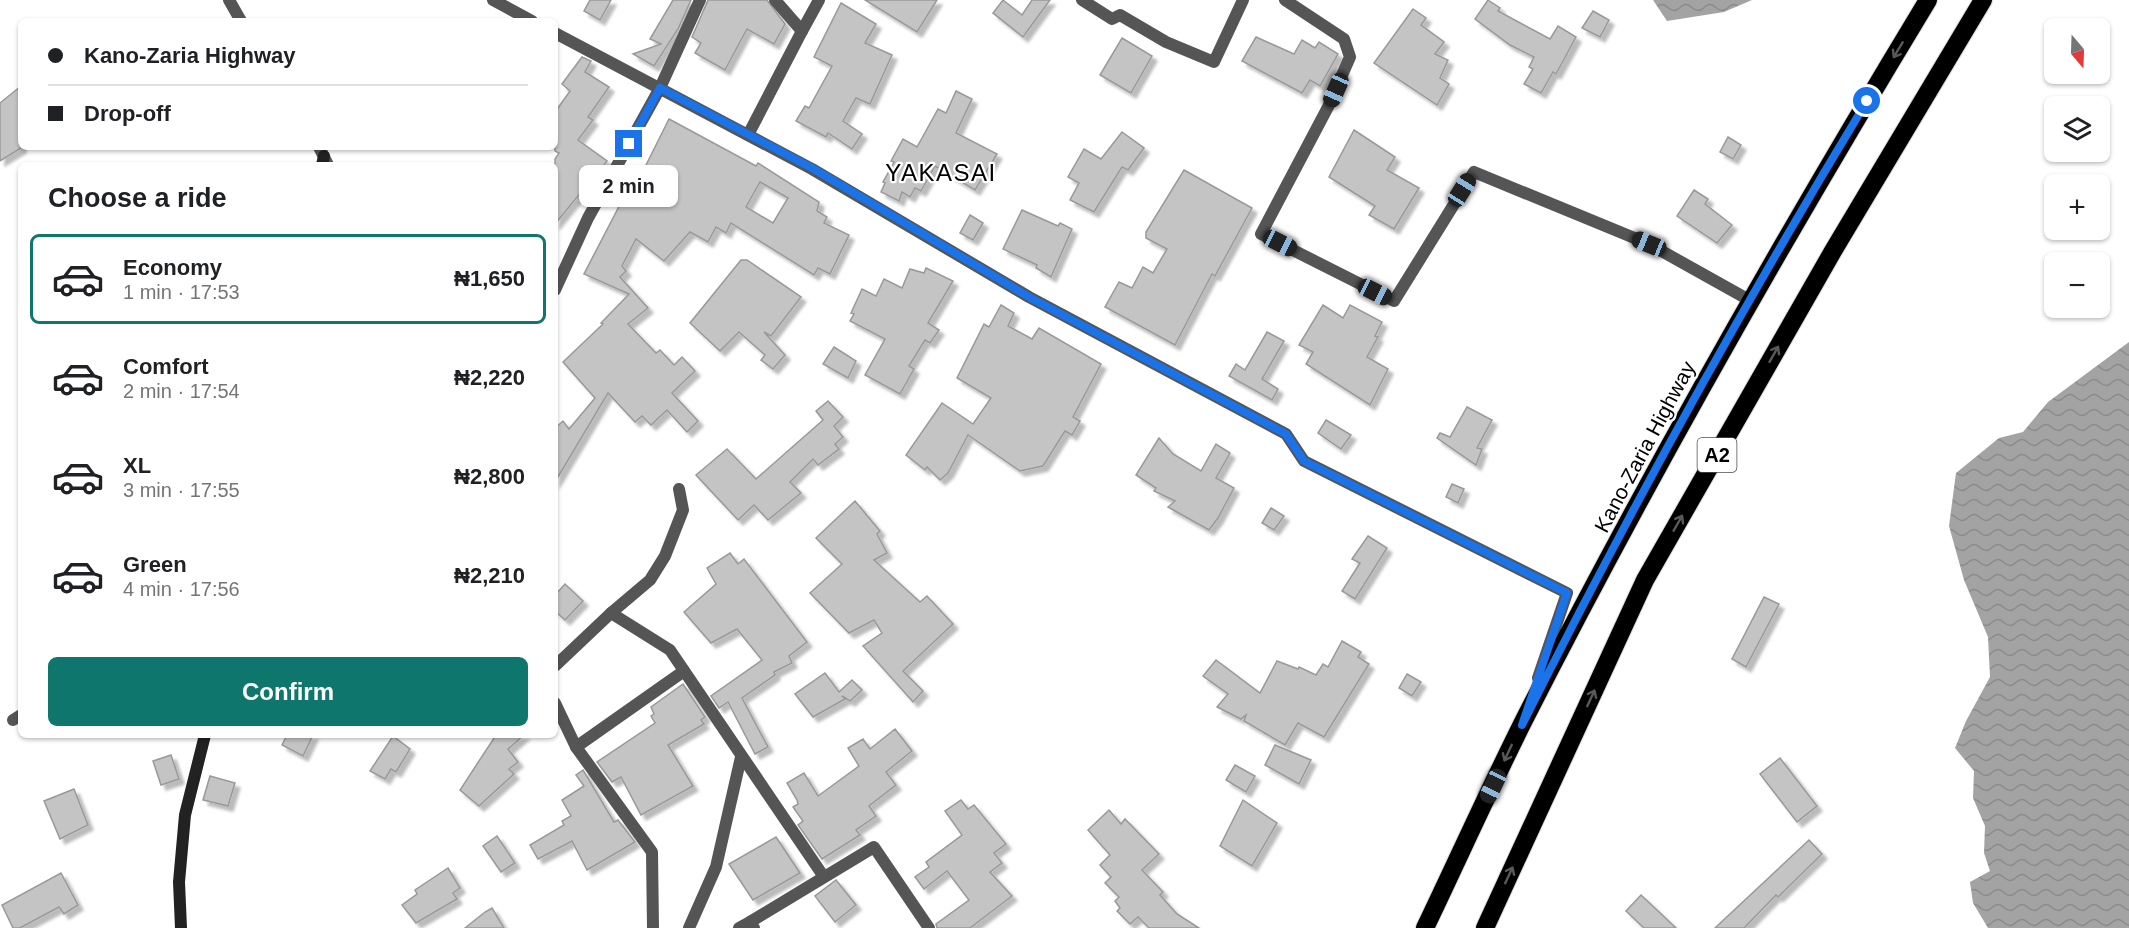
<!DOCTYPE html>
<meta charset="utf-8">
<style>
:root{--surface:#fff;--page:#f6f6f6;--text:#202124;--muted:#757577;--line:#e0e0e0;--accent:#0f766e}
body{margin:0;font-family:Arial,sans-serif;background:var(--page);color:var(--text);height:100vh;display:flex;flex-direction:column;font-size:22px;white-space:nowrap}
*{box-sizing:border-box;margin:0}
p{font-size:20px;color:var(--muted)}
.icon{flex:none;width:33px;height:33px;fill:none;stroke:currentColor;stroke-width:2;stroke-linecap:round;stroke-linejoin:round}
.map{position:relative;flex:1;overflow:hidden}
.details{position:absolute;left:18px;top:162px;width:540px;height:576px;display:flex;flex-direction:column;background:var(--surface);border-radius:9px;box-shadow:0 2px 4px #0004}
.details>*{flex:none}
.banner{position:absolute;left:18px;top:18px;width:540px;height:132px;border-radius:9px;box-shadow:0 2px 4px #0004;display:grid;align-content:center;height:132px;padding:0 30px;background:var(--surface)}
.needle{width:39px;rotate:161deg}
.tools{position:absolute;left:2044px;top:18px;display:grid;gap:12px}
.tools a{display:grid;place-items:center;width:66px;height:66px;border-radius:9px;background:var(--surface);box-shadow:0 2px 4px #0004;font-size:30px}
.end{position:absolute;width:27px;height:27px;margin:-14px;border:8px solid #1a73e8;background:#fff;box-shadow:0 0 0 3px #fff}
.from{border-radius:50%}
.bubble{position:absolute;height:42px;border-radius:9px;background:var(--surface);box-shadow:0 2px 4px #0004;font-size:20px;font-weight:700;line-height:42px;text-align:center}
.car{position:absolute;width:18px;height:36px;margin:-18px -9px;border-radius:8px;box-shadow:0 0 4px 2px #0007;background:linear-gradient(#222 24%,#8ab4d8 0 40%,#222 0 76%,#8ab4d8 0 86%,#222 0)}
.banner b{display:flex;align-items:center;gap:21px;height:57px;font-size:22px}
.banner b+b{border-top:2px solid var(--line)}
.banner i{width:15px;height:15px;background:var(--text)}
ul{padding:0;list-style:none}
li{display:flex;align-items:center;gap:18px;height:90px;margin:0 12px 9px;padding:0 18px;border:3px solid transparent;border-radius:9px}
li div{flex:1}
li b{display:block;font-size:22px}
li em{font-style:normal;font-weight:700}
li.current{border-color:var(--accent)}
li>.icon{width:54px;height:54px;stroke-width:1.5}
h2{padding:0 30px;font-size:27px;line-height:72px}
.cta{display:flex;gap:12px;margin-top:auto;padding:12px 30px}
.cta a{flex:1;height:69px;border-radius:9px;background:var(--accent);color:#fff;font-size:24px;font-weight:700;line-height:69px;text-align:center}
.map>svg:first-child{display:block}
.water{fill:url(#water-waves)}
.building{fill:#c4c4c4;stroke:#999;stroke-width:1.5;fill-rule:evenodd;filter:url(#shadow)}
.lines{fill:none;stroke-linecap:round;stroke-linejoin:round}
.highway-casing{stroke:#dbdbdb;stroke-width:20}
.street{stroke:#555;stroke-width:12}
.secondary{stroke:#222;stroke-width:12}
.highway{stroke:#000;stroke-width:18}
.oneway{stroke:#595959}
.route{stroke:#1a73e8;stroke-width:8}
.labels{text-anchor:middle;stroke-width:4.5;stroke-linejoin:round;paint-order:stroke}
.shield{fill:#fff;stroke:#4c4c4c;stroke-width:1.5}
.shield-label{font-size:20px;font-weight:bold;fill:#000}
.street-label{font-size:21px;fill:#000;stroke:#fff}
.quarter-label{font-size:24px;letter-spacing:1.5px;fill:#000;stroke:#fff}
</style>
<div class="map">
<svg width="2129" height="928" viewBox="0 0 2129 928">
<defs>
<pattern id="water-waves" width="16" height="10" patternUnits="userSpaceOnUse" patternTransform="scale(1.5)"><rect width="16" height="10" fill="#a3a3a3"/><path d="M0 5q4-4 8 0t8 0" fill="none" stroke="#8b8b8b"/></pattern>
<filter id="shadow"><feDropShadow dx="5" dy="5" stdDeviation="1.5" flood-color="#0004"/></filter>
</defs>
<rect width="100%" height="100%" fill="#fff"/>
<!-- water -->
<g class="water">
<path d="M1653,0H1752L1724,12L1667,21Z"/>
<path d="M2129,342V928H1988L1973,903L1970,882L1990,871L1984,853L1985,826L1973,798L1974,771L1955,748L1966,721L1990,677L1988,637L1964,580L1949,526L1956,473L1999,438L2023,432L2048,402Z"/>
</g>
<!-- building -->
<g class="building">
<path d="M590,0H611L600,20L584,11Z"/>
<path d="M673,0H691L678,29L654,66L633,54L661,44L650,39Z"/>
<path d="M708,0H767L785,24L774,44L747,29L725,70L695,53L701,43L692,37Z"/>
<path d="M865,0H937L917,32Z"/>
<path d="M1003,0L1022,15L1032,0H1050L1023,37L993,13Z"/>
<path d="M1488,0L1500,8L1498,11L1550,39L1558,26L1576,37L1556,74L1553,72L1541,93L1524,84L1533,69L1529,67L1534,57L1510,45L1475,19Z"/>
<path d="M841,3L876,24L865,43L892,55L870,104L856,98L843,121L862,134L852,149L828,133L826,137L796,121L805,106L809,108L832,66L814,57Z"/>
<path d="M1413,9L1426,18L1421,25L1444,42L1435,54L1448,60L1440,78L1449,84L1437,105L1374,63Z"/>
<path d="M1593,11L1609,20L1600,37L1582,28Z"/>
<path d="M1256,37L1294,54L1302,40L1315,48L1319,42L1338,54L1320,86L1310,80L1302,93L1242,61Z"/>
<path d="M1122,38L1152,56L1131,93L1100,75Z"/>
<path d="M582,57L591,61L585,72L609,87L588,117L593,120L578,140L607,161L555,224V159L559,153L555,151V112L570,91L562,84Z"/>
<path d="M21,86V148L0,161V103Z"/>
<path d="M956,91L972,99L956,133L997,154L975,190L935,166L921,191L915,188L910,197L902,192L899,201L881,192L885,183L883,182L894,162L891,161L903,139L917,147L938,109L946,113Z"/>
<path d="M669,119L756,166L758,163L819,202L817,211L827,217L824,223L849,235L830,274L818,268L814,275L731,223L726,233L716,227L708,242L690,232L664,261L636,239L622,266L626,271L620,277L648,308L628,324L656,353L660,350L674,365L682,357L695,371L672,393L698,421L687,432L667,410L651,425L642,416L635,422L608,393L555,482V428L563,421L569,429L595,398L563,362L603,324L601,323L629,294L584,274L629,187L625,185L636,168L643,171ZM760,182L788,198L773,223L746,207Z"/>
<path d="M1354,130L1395,157L1387,170L1419,188L1394,229L1369,215L1375,206L1329,177Z"/>
<path d="M1122,132L1144,148L1128,170L1122,167L1094,212L1070,200L1079,183L1068,177L1084,149L1101,159Z"/>
<path d="M1728,137L1741,145L1733,159L1720,152Z"/>
<path d="M1184,170L1252,208L1215,276L1212,274L1175,345L1105,307L1119,282L1132,288L1143,267L1153,273L1167,249L1146,238V232Z"/>
<path d="M1694,190L1708,199L1705,204L1732,225L1717,243L1677,216Z"/>
<path d="M1022,210L1058,226L1060,223L1072,229L1051,277L1036,268L1037,265L1003,249Z"/>
<path d="M970,215L983,223L973,240L960,233Z"/>
<path d="M741,260H747L801,297L771,336L764,332L785,355L773,369L761,360L765,355L739,332L720,351L690,323Z"/>
<path d="M926,268L953,281L928,323L939,330L930,343L925,340L909,366L914,369L900,394L865,375L885,339L850,321L854,314L851,313L862,289L876,296L884,279L902,288L910,269L924,273Z"/>
<path d="M1001,305L1014,313L1008,326L1032,339L1039,328L1101,364L1073,417L1080,421L1072,435L1065,431L1043,466L1020,471L968,435L948,473L940,480L927,467L925,470L906,455L942,403L973,424L991,398L957,378L984,324L989,327Z"/>
<path d="M1323,305L1343,318L1350,305L1382,322L1375,336L1378,337L1367,357L1388,369L1370,405L1306,364L1313,352L1299,345Z"/>
<path d="M1267,332L1284,341L1262,379L1278,389L1272,400L1229,376L1236,364L1245,370Z"/>
<path d="M834,347L856,361L848,378L823,364Z"/>
<path d="M828,401L843,417L834,426L843,437L835,444L839,449L818,465L813,459L790,482L801,493L768,520L754,505L738,520L696,475L727,449L756,479L823,420L816,411Z"/>
<path d="M1467,407L1492,420L1477,448L1482,449L1476,465L1437,438L1440,433L1450,437Z"/>
<path d="M1326,420L1351,435L1341,449L1318,433Z"/>
<path d="M1159,438L1173,454L1201,471L1216,444L1230,453L1216,478L1234,488L1218,518L1209,530L1168,507L1175,501L1154,491L1156,488L1136,475Z"/>
<path d="M1452,484L1464,489L1458,503L1446,497Z"/>
<path d="M855,501L880,531L877,534L887,553L874,560L920,602L927,596L953,624L903,671L923,691L913,702L863,646L882,633L874,620L849,633L810,593L842,564L816,538Z"/>
<path d="M1271,508L1284,516L1274,530L1262,523Z"/>
<path d="M1368,536L1387,548L1355,599L1342,591L1360,563L1352,559Z"/>
<path d="M730,553L738,564L744,559L807,642L789,656L792,663L774,672L775,675L742,698L768,747L755,754L728,702L719,708L711,696L762,660L737,629L711,643L684,612L716,584L707,568Z"/>
<path d="M565,584L583,601L565,620L555,611V595Z"/>
<path d="M1764,597L1779,604L1746,667L1732,659Z"/>
<path d="M1342,641L1361,652L1358,657L1369,664L1324,737L1298,723L1285,745L1244,721L1246,715L1241,719L1217,707L1228,694L1203,676L1216,660L1260,693L1277,661L1298,669L1299,667L1316,675L1323,664L1328,667Z"/>
<path d="M825,673L839,692L852,680L862,690L850,701L842,696L845,699L813,717L795,694Z"/>
<path d="M1407,674L1421,682L1412,696L1399,688Z"/>
<path d="M683,684L705,717L701,720L704,724L668,745L693,786L641,815L621,777L612,782L597,762L655,723L651,716L654,714L651,707Z"/>
<path d="M895,729L912,751L886,772L896,785L869,806L876,816L856,830L860,835L822,859L798,825L803,821L793,807L798,804L797,800L787,783L804,773L818,796L859,766L848,748L863,739L870,749Z"/>
<path d="M287,735H313L303,756L282,745Z"/>
<path d="M496,735H524L508,749L518,762L509,769L514,774L479,806L460,790Z"/>
<path d="M393,736L410,749L396,772L391,769L385,779L370,771Z"/>
<path d="M1275,745L1311,760L1299,784L1265,765Z"/>
<path d="M171,755L179,779L161,785L153,761Z"/>
<path d="M1780,758L1817,806L1797,822L1760,774Z"/>
<path d="M1235,765L1255,776L1246,792L1226,780Z"/>
<path d="M583,770L614,822L618,820L635,842L587,870L572,841L538,859L530,845L564,825L562,821L571,816L562,800L584,786L576,775Z"/>
<path d="M210,776L235,783L228,806L203,800Z"/>
<path d="M74,789L88,825L60,839L44,801Z"/>
<path d="M961,800L968,809L974,805L1006,844L994,853L1002,863L990,872L1012,896L970,928H937L936,924L969,900L947,871L924,889L915,877L929,867L926,862L962,835L945,811Z"/>
<path d="M1243,800L1277,823L1252,866L1220,846Z"/>
<path d="M1109,810L1121,824L1125,819L1159,854L1142,870L1163,892L1160,895L1177,914L1199,928H1149L1138,917L1130,924L1117,911L1120,908L1115,901L1119,897L1105,883L1111,877L1100,865L1110,855L1088,830Z"/>
<path d="M497,836L515,863L501,872L483,846Z"/>
<path d="M776,837L800,873L753,900L729,864Z"/>
<path d="M1809,840L1822,854L1778,897L1776,895L1744,928H1715Z"/>
<path d="M448,868L460,888L453,893L457,899L416,923L402,905L417,894L415,890Z"/>
<path d="M61,873L78,905L64,914L59,907L20,928H13L2,905Z"/>
<path d="M836,880L856,905L835,922L815,896Z"/>
<path d="M1641,895L1676,928H1644L1626,911Z"/>
<path d="M492,908L504,928H465L485,912Z"/>
</g>
<g class="lines">
<defs>
<g id="highway">
<path d="M1425,928C1458,859 1489,790 1523,722C1648,476 1785,236 1928,0"/>
<path d="M1485,928L1645,580L1833,251L1983,0"/>
</g>
</defs>
<!-- highway casing -->
<use href="#highway" class="highway-casing"/>
<!-- street -->
<g class="street">
<path d="M229,0L241,21"/>
<path d="M493,0L532,21"/>
<path d="M775,0L802,31L819,0"/>
<path d="M1082,0L1112,19L1120,15L1166,42L1214,62L1243,0"/>
<path d="M1285,0L1344,39L1350,57L1328,107L1261,234L1394,301L1474,172L1649,244L1751,301"/>
<path d="M555,33L812,169L1029,297L1286,434L1304,461L1567,593L1538,678"/>
<path d="M748,135L802,31"/>
<path d="M319,147L328,165"/>
<path d="M555,290L588,218L660,88L700,0"/>
<path d="M611,613L650,580L665,556L683,510L679,489"/>
<path d="M555,666L611,613L670,650L824,877"/>
<path d="M555,703L576,747L652,852L653,928"/>
<path d="M13,720L21,715"/>
<path d="M576,747L684,671"/>
<path d="M689,928L716,867L741,757"/>
<path d="M739,928L750,922"/>
<path d="M754,928L750,922L874,847L929,928"/>
</g>
<!-- secondary -->
<g class="secondary">
<path d="M322,165L324,156"/>
<path d="M181,928L179,882L185,815L205,735"/>
</g>
<!-- highway -->
<use href="#highway" class="highway"/>
</g>
<!-- one-way arrows -->
<defs><path id="oneway-shaft" d="M-6 0H5M1.5-3L5.5 0L1.5 3" fill="none" stroke-width="1.6" stroke-linecap="round" stroke-linejoin="round" transform="scale(1.5)"/></defs>
<g class="oneway">
<use href="#oneway-shaft" transform="translate(1898 50) rotate(121)"/>
<use href="#oneway-shaft" transform="translate(1774 354) rotate(-60)"/>
<use href="#oneway-shaft" transform="translate(1678 523) rotate(-60)"/>
<use href="#oneway-shaft" transform="translate(1591 698) rotate(-65)"/>
<use href="#oneway-shaft" transform="translate(1508 753) rotate(115)"/>
<use href="#oneway-shaft" transform="translate(1509 875) rotate(-65)"/>
</g>
<g class="lines">
<!-- route -->
<path class="route" d="M629,144L660,88L812,168L1029,297L1286,434L1304,461L1567,593L1522,725C1628,513 1744,304 1867,101"/>
</g>
<g class="labels">
<!-- shield labels -->
<rect class="shield" x="1697.5" y="438" width="39" height="34" rx="4.5"/>
<g class="shield-label">
<text x="1717" y="462">A2</text>
</g>
<!-- street labels -->
<g class="street-label">
<text transform="translate(1645 447) rotate(-62)" y="7">Kano-Zaria Highway</text>
</g>
<!-- quarter labels -->
<g class="quarter-label">
<text x="941" y="181">YAKASAI</text>
</g>
</g>
</svg>
<div class="tools">
<a><svg class="needle" viewBox="-14 -14 28 28"><path d="M0-13l5 13h-10z" fill="#e53935"/><path d="M0 13l5-13h-10z" fill="#757577"/></svg></a>
<a><svg class="icon" aria-label="layers" viewBox="0 0 24 24"><path d="M12 4l9 5-9 5-9-5zM3 14l9 5 9-5"/></svg></a>
<a>+</a>
<a>−</a>
</div>
<i class="end from" style="left:1867px;top:101px"></i>
<i class="end" style="left:629px;top:144px"></i>
<div class="bubble" style="left:579px;top:165px;width:99px">2 min</div>
<i class="car" style="left:1336px;top:90px;rotate:204deg"></i>
<i class="car" style="left:1462px;top:190px;rotate:32deg"></i>
<i class="car" style="left:1280px;top:243px;rotate:117deg"></i>
<i class="car" style="left:1649px;top:244px;rotate:292deg"></i>
<i class="car" style="left:1375px;top:292px;rotate:117deg"></i>
<i class="car" style="left:1493px;top:786px;rotate:205deg"></i>
<div class="banner">
<b><i class="from"></i>Kano-Zaria Highway</b>
<b><i></i>Drop-off</b>
</div>
<section class="details">
<h2>Choose a ride</h2>
<ul>
<li class="current"><svg class="icon" aria-label="car" viewBox="0 0 24 24"><path d="M5 17H2v-5l4-1 3-4h7l3 4 3 1v5h-3M9 17h6M6 11h13"/><circle cx="7" cy="17" r="2"/><circle cx="17" cy="17" r="2"/></svg><div><b>Economy</b><p>1 min · 17:53</p></div><em>₦1,650</em></li>
<li><svg class="icon" aria-label="car" viewBox="0 0 24 24"><path d="M5 17H2v-5l4-1 3-4h7l3 4 3 1v5h-3M9 17h6M6 11h13"/><circle cx="7" cy="17" r="2"/><circle cx="17" cy="17" r="2"/></svg><div><b>Comfort</b><p>2 min · 17:54</p></div><em>₦2,220</em></li>
<li><svg class="icon" aria-label="car" viewBox="0 0 24 24"><path d="M5 17H2v-5l4-1 3-4h7l3 4 3 1v5h-3M9 17h6M6 11h13"/><circle cx="7" cy="17" r="2"/><circle cx="17" cy="17" r="2"/></svg><div><b>XL</b><p>3 min · 17:55</p></div><em>₦2,800</em></li>
<li><svg class="icon" aria-label="car" viewBox="0 0 24 24"><path d="M5 17H2v-5l4-1 3-4h7l3 4 3 1v5h-3M9 17h6M6 11h13"/><circle cx="7" cy="17" r="2"/><circle cx="17" cy="17" r="2"/></svg><div><b>Green</b><p>4 min · 17:56</p></div><em>₦2,210</em></li>
</ul>
<div class="cta"><a>Confirm</a></div>
</section>
</div>
